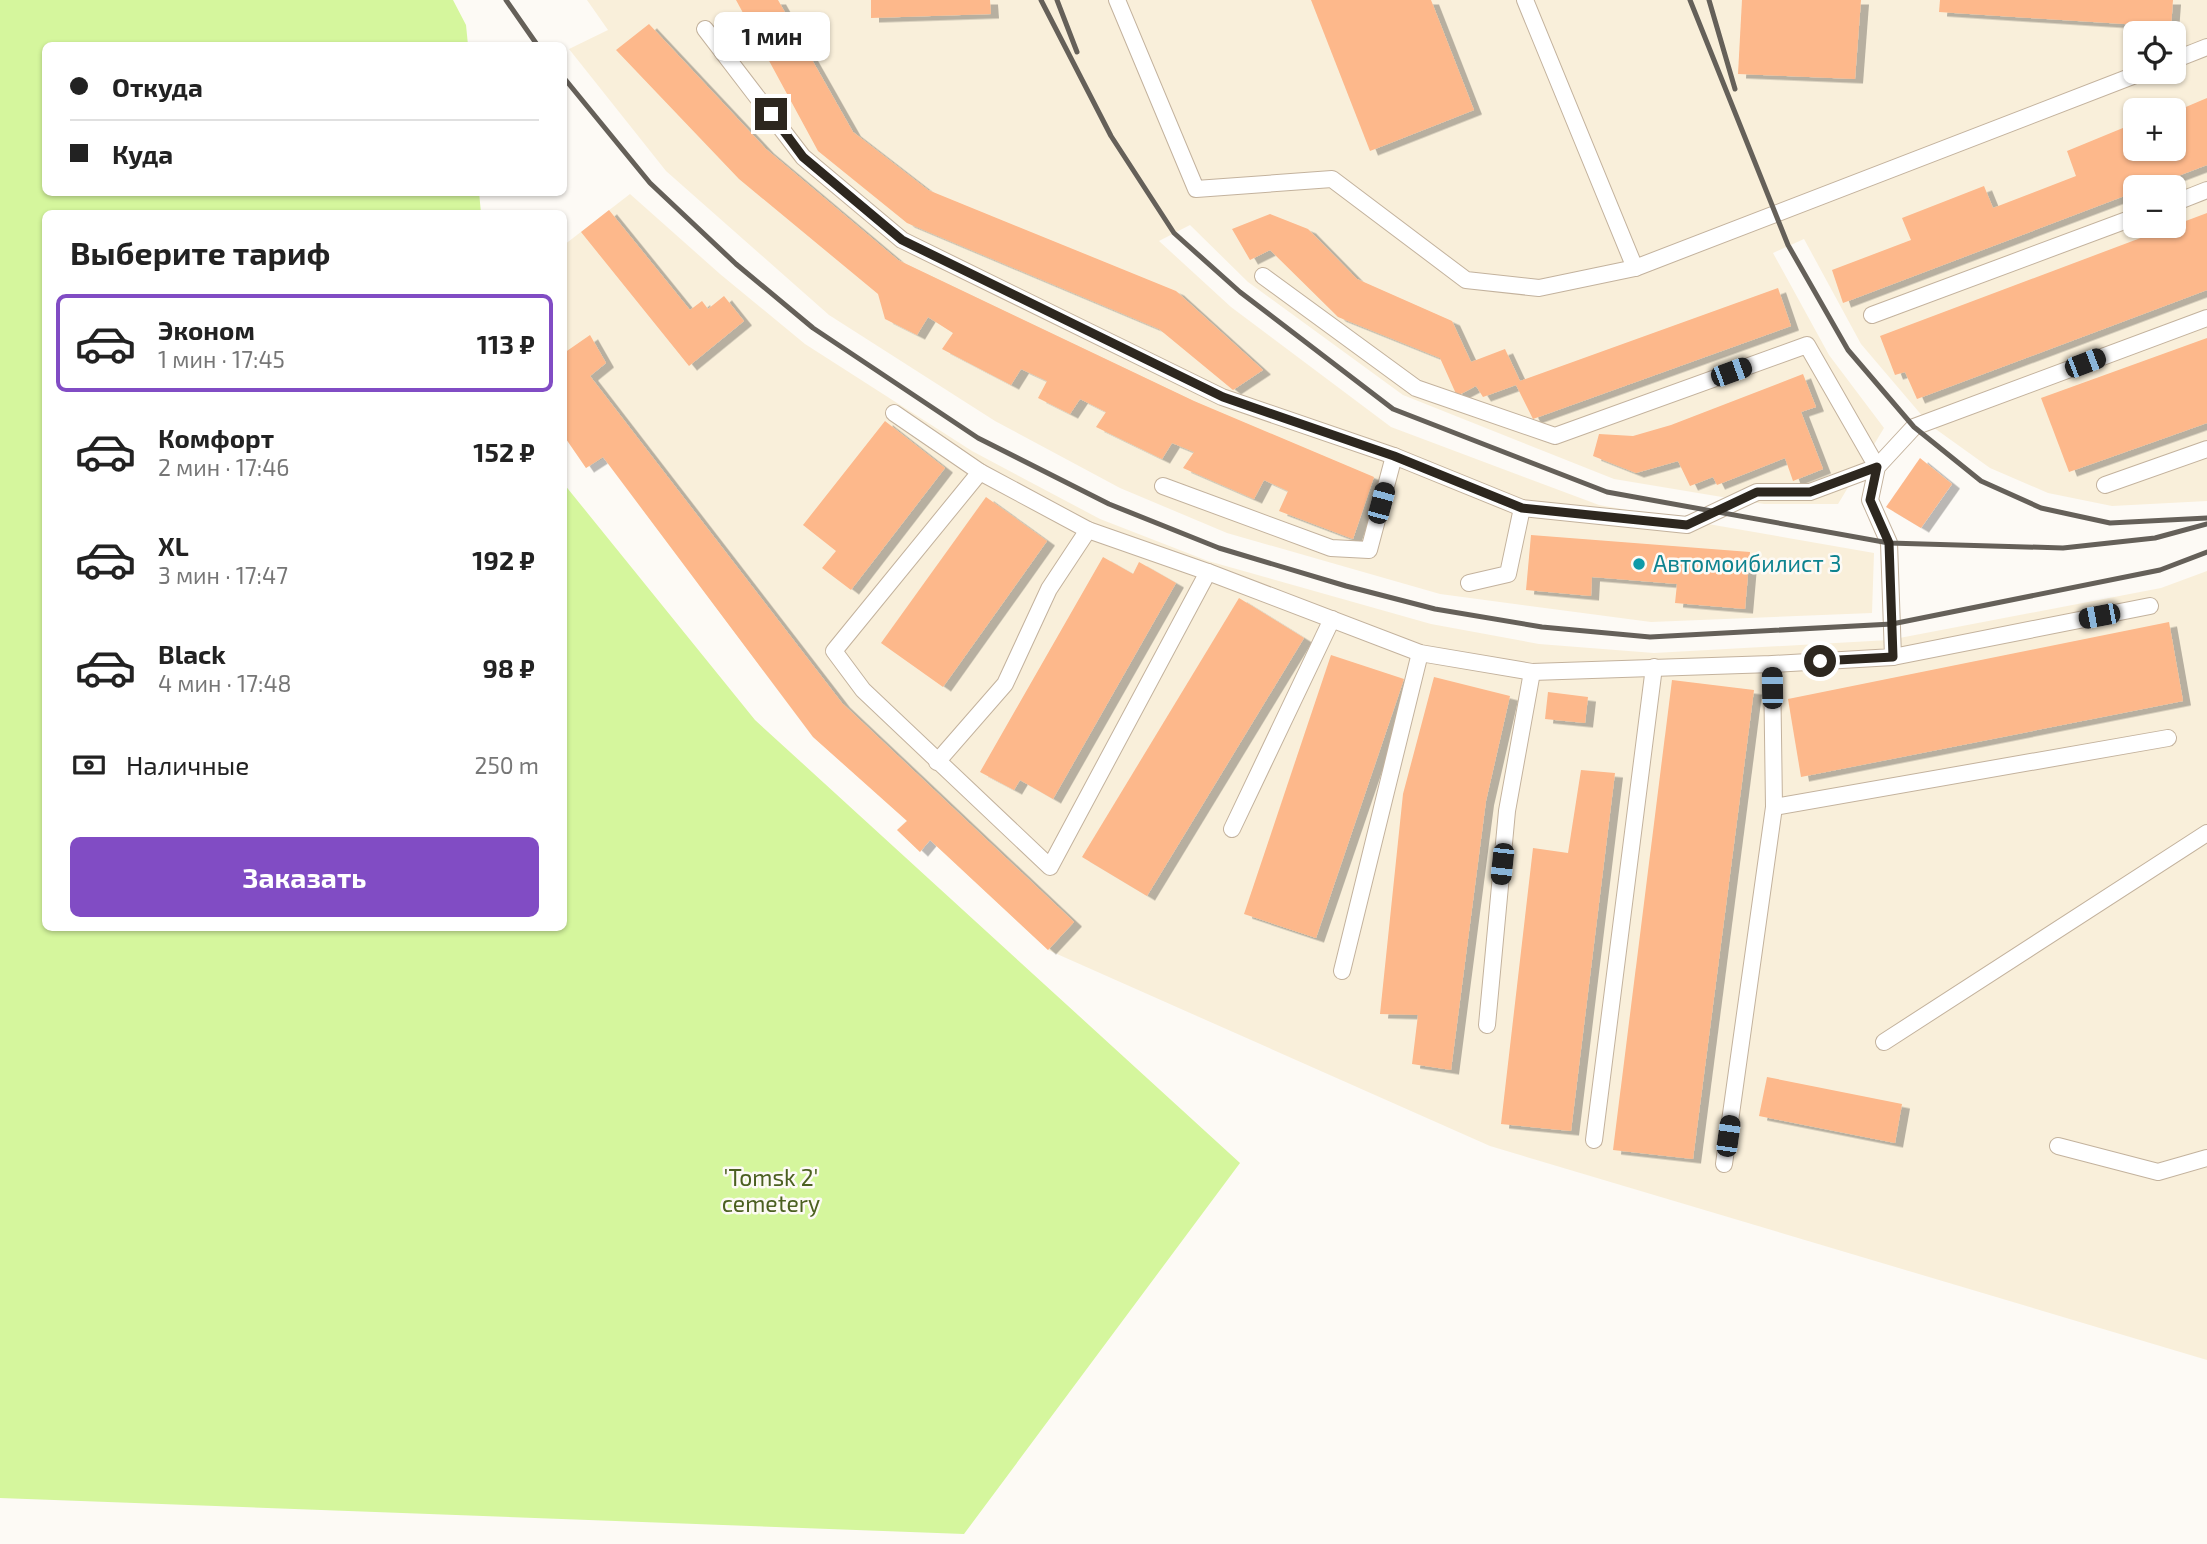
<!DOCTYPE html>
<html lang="ru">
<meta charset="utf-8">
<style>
:root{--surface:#fff;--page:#f2f2f2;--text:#222;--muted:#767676;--line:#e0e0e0;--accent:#814cc4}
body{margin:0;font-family:"Exo 2",sans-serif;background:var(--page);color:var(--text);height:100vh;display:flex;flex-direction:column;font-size:26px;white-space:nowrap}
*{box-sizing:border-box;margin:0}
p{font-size:23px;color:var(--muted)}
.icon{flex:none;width:38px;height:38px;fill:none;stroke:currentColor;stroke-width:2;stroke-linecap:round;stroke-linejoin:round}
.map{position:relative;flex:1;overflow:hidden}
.drawer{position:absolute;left:42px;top:210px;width:525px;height:721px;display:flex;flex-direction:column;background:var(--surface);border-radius:10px;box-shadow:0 2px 5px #0004}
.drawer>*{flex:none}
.top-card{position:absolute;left:42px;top:42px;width:525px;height:154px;border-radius:10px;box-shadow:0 2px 5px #0004;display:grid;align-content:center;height:154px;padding:0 28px;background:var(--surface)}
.tools{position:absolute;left:2123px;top:21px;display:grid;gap:14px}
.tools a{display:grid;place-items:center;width:63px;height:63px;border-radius:10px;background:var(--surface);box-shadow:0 2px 5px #0004;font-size:35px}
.end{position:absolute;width:32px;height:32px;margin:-16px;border:9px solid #2d271f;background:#fff;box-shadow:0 0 0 4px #fff}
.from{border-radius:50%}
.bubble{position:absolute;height:49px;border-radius:10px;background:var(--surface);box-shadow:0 2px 5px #0004;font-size:23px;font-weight:700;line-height:49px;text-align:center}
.car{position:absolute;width:21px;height:42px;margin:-21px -10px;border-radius:9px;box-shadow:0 0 5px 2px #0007;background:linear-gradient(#222 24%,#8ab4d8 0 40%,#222 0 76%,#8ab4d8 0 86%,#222 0)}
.top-card b{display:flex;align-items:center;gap:24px;height:66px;font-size:26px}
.top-card b+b{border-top:2px solid var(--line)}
.top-card i{width:18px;height:18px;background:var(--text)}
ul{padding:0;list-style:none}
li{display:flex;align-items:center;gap:21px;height:98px;margin:0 14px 10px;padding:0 14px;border:4px solid transparent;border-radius:10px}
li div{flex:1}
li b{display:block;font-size:26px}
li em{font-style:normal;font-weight:700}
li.selected{border-color:var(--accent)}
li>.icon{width:63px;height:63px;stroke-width:1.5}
h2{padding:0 28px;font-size:32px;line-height:84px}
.pay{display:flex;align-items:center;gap:18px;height:77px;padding:0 28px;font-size:26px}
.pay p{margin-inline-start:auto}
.primary-button{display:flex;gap:14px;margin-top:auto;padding:14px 28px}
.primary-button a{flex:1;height:80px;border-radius:10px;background:var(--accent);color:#fff;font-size:28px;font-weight:700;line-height:80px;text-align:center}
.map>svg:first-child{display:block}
.industrial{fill:#f9efda;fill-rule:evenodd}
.green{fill:#d5f69d}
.building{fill:#fdb88b;filter:url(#shadow)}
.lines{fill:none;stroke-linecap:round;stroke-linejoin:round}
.lane-casing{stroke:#c3b29d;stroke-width:18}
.lane{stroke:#fff;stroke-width:16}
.rail{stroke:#656059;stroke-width:5}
.route{stroke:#2d271f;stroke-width:9}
.culture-dot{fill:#0f9aa8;stroke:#fdfaf5;stroke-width:2.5}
.labels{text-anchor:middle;stroke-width:5;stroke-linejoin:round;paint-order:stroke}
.culture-label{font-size:23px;fill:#0d838f;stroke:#fdfaf5;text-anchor:start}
.park-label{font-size:23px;fill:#4b6020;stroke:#fdfaf5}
</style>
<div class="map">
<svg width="2207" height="1544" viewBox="0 0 2207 1544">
<defs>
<filter id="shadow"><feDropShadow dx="8" dy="4.5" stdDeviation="0" flood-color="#0004"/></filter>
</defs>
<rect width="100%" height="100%" fill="#fdfaf5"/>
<!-- industrial -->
<g class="industrial">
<path d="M587,0H2207V501L2112,506L2048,493L1990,468L1930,425L1861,344L1804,239L1773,253L1829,355L1884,428L1838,504H1764L1614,479L1403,395L1248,282L1190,225L1159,241L1231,307L1391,427L1599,505L1874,553L1872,613L1651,622L1440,594L1227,533L1120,488L995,421L829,315L666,171L569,49L608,30ZM2135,33H2174V72H2135ZM2135,110H2174V149H2135ZM2135,187H2174V226H2135Z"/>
<path d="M630,194L720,274L805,344L972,451L1100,519L1208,561L1431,624L1539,644L1654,653L1889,640L2161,588L2207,571V1360L1490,1146L1048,950L930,840L920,852L897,830L907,820L813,737L604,458L586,468L564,436V245Z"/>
</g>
<!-- green -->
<path class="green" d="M0,0H453L466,25L468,45L46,46V192H479L481,213L46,214V928H564V484L755,720L1240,1163L964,1534L0,1498Z"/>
<!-- building -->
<g class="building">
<path d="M736,0H778L853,132L928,190L1176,291L1263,370L1233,390L1159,329L907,223L818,151Z"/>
<path d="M871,0H990L991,14L871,18Z"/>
<path d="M1311,0H1431L1474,110L1370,151Z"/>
<path d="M1742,0H1861L1855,79L1738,74Z"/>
<path d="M1940,0H2173L2171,27L1939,12Z"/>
<path d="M649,24L766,149L898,260L1194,401L1374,477L1353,539L1279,511L1288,491L1264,480L1254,499L1183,468L1194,452L1172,443L1162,459L1096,427L1106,412L1080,399L1070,414L1038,398L1047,381L1021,369L1011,385L942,349L953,333L928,317L917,335L885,319L878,294L739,179L616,50Z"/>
<path d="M2207,98V165L2149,187H2135V192L1843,303L1832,270L1911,240L1902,218L1984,186L1993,208L2076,176L2067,151L2135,123V149H2174V139L2179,137L2174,124V112Z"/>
<path d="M609,210L690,310L702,301L708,309L724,296L744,321L689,366L581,232Z"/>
<path d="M2207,213V290L1917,399L1905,372L1895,375L1880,336Z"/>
<path d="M1270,214L1308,229L1357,279L1452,321L1471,362L1505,349L1520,381L1778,288L1791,326L1533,419L1516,385L1483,397L1476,386L1457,396L1440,358L1338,317L1270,250L1250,260L1232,229Z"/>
<path d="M590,335L606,363L590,376L842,703L1074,922L1048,950L930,840L920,852L897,830L907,821L813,737L603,457L586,468L564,436V353Z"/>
<path d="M2207,338V423L2069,472L2041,398Z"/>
<path d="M1803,374L1816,407L1801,412L1823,469L1793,481L1785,458L1717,485L1713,477L1690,486L1678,461L1636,473L1593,456L1599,434L1633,436L1671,425Z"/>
<path d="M885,421L945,468L851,590L822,568L836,551L803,525Z"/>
<path d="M1920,458L1952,484L1921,528L1886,507Z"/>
<path d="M986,497L1047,541L943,687L881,643Z"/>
<path d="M1531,535L1750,552L1745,609L1675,603L1677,584L1592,577L1591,596L1526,590Z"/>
<path d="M1103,557L1133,574L1139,562L1176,583L1053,799L1020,780L1014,790L980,772Z"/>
<path d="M1239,598L1304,638L1147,896L1082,857Z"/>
<path d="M2169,622L2183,701L1801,777L1788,699Z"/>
<path d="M1331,655L1404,679L1316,938L1244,914Z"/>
<path d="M1434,677L1510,696L1486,801L1451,1070L1412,1064L1418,1015L1380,1014L1403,794Z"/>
<path d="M1672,680L1754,690L1693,1159L1613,1150Z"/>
<path d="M1548,692L1588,697L1585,723L1545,719Z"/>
<path d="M1581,770L1615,773L1571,1131L1501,1124L1533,848L1568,853Z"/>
<path d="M1767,1077L1902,1104L1895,1143L1759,1116Z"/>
</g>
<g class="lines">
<defs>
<g id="lane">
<path d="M1117,0L1196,189L1332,179L1466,280L1539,288L1635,268L1525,0"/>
<path d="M705,29L803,157L902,240L1222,397L1394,456L1522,508L1687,525L1757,492H1810L1877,467L1807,345L1555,436L1416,388L1263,276"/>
<path d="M2174,60L2207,47"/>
<path d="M2174,203L2207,190"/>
<path d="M1635,268L2143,72"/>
<path d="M1872,315L2135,217"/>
<path d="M894,413L980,472L1088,530L1208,572L1420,653L1532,672L1772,664L1893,657L1889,543L1870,500L1877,467L1914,427L2207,318"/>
<path d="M980,472L834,651L863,690L1050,867L1208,572"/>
<path d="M2105,485L2207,449"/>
<path d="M1163,486L1331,548L1369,550L1394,456"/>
<path d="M1469,583L1508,574L1522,508"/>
<path d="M1893,657L2150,606"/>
<path d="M937,762L1005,684L1049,589L1088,530"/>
<path d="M1774,807L2168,738"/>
<path d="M1232,829L1332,619"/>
<path d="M1342,971L1420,653"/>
<path d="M1487,1025L1507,811L1532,672"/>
<path d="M1884,1042L2207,833"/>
<path d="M1594,1140L1654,667"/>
<path d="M2058,1146L2158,1172L2207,1158"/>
<path d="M1724,1164L1774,807L1772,664"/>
</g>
</defs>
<!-- lane casing -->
<use href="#lane" class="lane-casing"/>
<!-- lane -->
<use href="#lane" class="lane"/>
<!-- rail -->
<g class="rail">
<path d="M506,0L538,46"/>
<path d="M1041,0L1111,136L1174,233L1240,292L1393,409L1607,492L1889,543L2063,548L2155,538L2207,524"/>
<path d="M1057,0L1077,52"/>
<path d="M1690,0L1788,245L1848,350L1914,427L1981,481L2041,508L2110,523L2207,518"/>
<path d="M1709,0L1735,89"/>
<path d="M564,78L650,183L736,264L813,328L978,438L1109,504L1219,548L1346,586L1435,609L1542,627L1650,637L1892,624L2160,570L2207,552"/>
</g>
</g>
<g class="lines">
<!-- route -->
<path class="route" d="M771,114L803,157L902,240L1223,397L1394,456L1522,508L1687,525L1757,492H1810L1877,467L1870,500L1889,543L1893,657L1820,661"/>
</g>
<!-- markers -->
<circle class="culture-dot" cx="1639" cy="564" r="7"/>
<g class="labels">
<!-- culture labels -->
<g class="culture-label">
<text x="1653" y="572">Автомоибилист 3</text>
</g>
<!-- park labels -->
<g class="park-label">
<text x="771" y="1186">'Tomsk 2'<tspan x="771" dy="26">cemetery</tspan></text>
</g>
</g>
</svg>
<div class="tools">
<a><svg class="icon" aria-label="locate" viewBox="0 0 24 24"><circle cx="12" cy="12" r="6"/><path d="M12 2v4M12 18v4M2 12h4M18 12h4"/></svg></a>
<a>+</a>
<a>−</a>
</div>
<i class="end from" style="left:1820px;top:661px"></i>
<i class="end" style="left:771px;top:114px"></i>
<div class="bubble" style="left:714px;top:12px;width:116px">1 мин</div>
<i class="car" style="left:2085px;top:363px;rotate:69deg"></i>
<i class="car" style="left:1731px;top:372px;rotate:70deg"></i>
<i class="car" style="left:1381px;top:503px;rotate:15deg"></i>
<i class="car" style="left:2099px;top:616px;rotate:259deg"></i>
<i class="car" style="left:1772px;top:688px;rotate:359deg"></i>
<i class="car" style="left:1502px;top:864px;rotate:186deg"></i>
<i class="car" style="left:1728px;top:1136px;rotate:8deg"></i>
<div class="top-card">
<b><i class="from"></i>Откуда</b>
<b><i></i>Куда</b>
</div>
<section class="drawer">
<h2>Выберите тариф</h2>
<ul>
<li class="selected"><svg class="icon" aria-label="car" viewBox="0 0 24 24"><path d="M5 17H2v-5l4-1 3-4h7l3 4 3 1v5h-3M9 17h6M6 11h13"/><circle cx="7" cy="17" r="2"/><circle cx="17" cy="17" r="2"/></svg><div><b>Эконом</b><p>1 мин · 17:45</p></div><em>113 ₽</em></li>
<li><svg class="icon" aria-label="car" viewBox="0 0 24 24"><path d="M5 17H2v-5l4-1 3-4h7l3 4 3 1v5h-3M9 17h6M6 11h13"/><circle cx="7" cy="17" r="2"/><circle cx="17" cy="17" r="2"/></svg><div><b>Комфорт</b><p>2 мин · 17:46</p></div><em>152 ₽</em></li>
<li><svg class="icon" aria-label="car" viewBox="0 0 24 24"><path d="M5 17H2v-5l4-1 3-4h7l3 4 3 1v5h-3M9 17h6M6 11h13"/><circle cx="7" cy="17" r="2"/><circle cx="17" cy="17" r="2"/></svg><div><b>XL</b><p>3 мин · 17:47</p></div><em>192 ₽</em></li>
<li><svg class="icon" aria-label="car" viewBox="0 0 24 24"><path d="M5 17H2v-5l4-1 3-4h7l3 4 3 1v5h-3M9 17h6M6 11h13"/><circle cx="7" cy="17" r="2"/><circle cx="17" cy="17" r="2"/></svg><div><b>Black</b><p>4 мин · 17:48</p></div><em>98 ₽</em></li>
</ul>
<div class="pay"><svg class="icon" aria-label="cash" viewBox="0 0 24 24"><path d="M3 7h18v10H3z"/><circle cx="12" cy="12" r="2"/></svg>Наличные<p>250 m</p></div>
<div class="primary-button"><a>Заказать</a></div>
</section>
</div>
